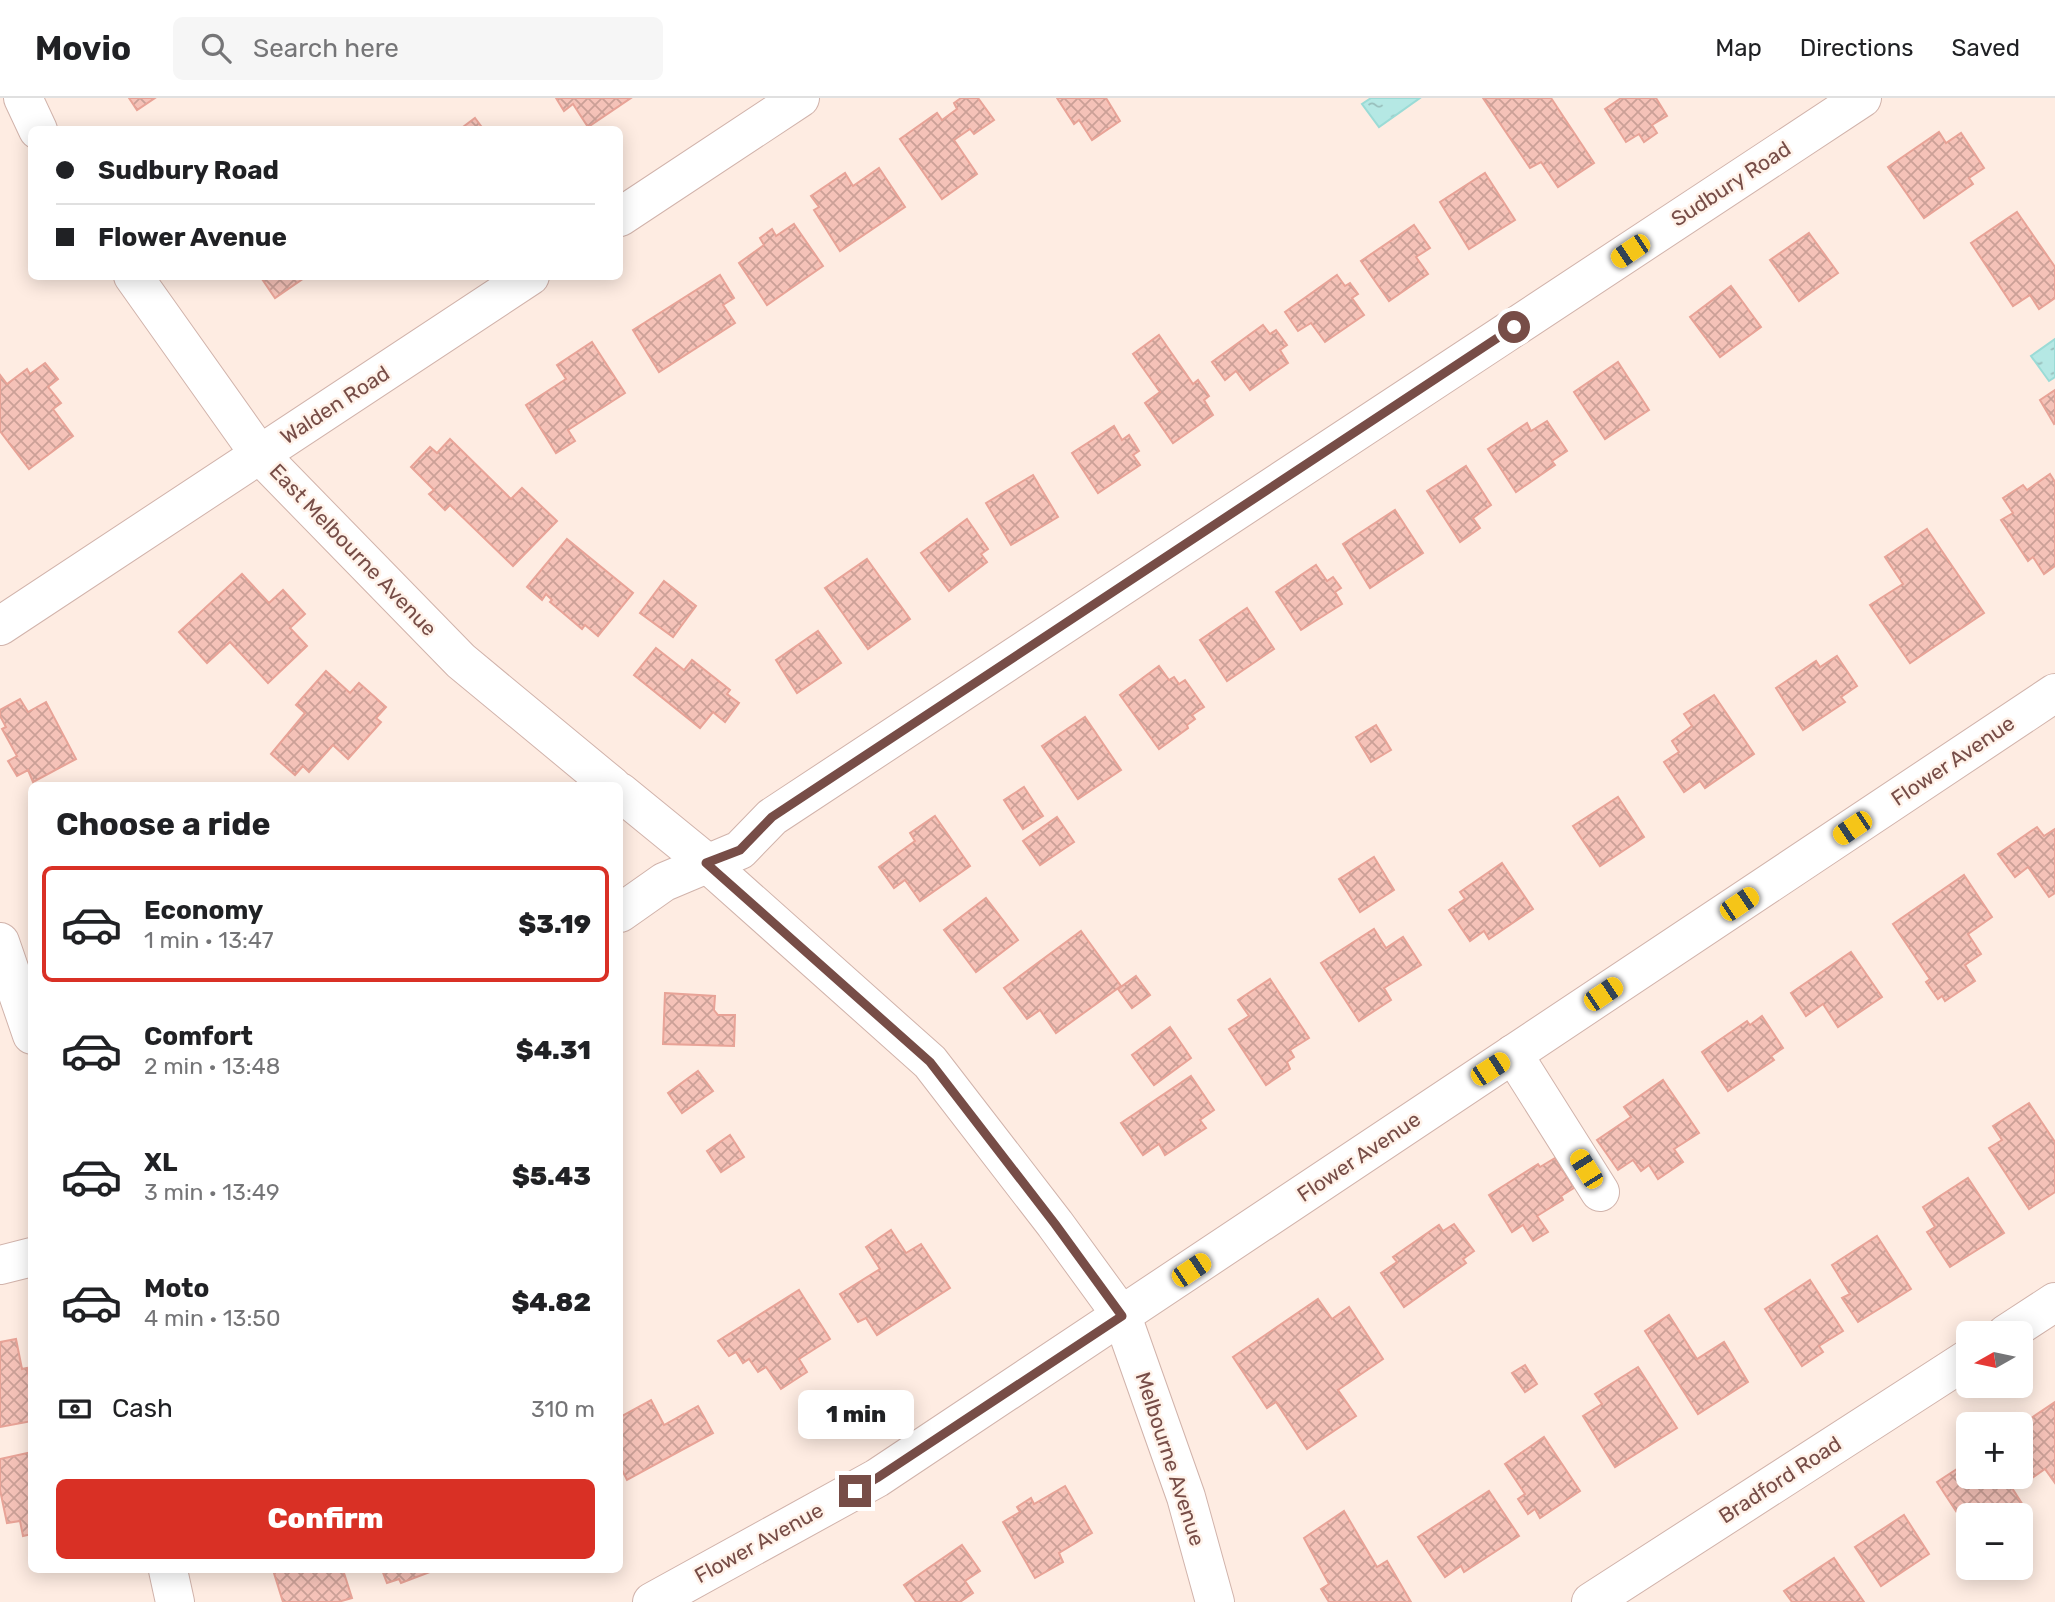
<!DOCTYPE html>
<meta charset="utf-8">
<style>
:root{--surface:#fff;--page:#f6f6f6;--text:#202124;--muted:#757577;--line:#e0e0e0;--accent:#d93025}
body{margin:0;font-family:Rubik,sans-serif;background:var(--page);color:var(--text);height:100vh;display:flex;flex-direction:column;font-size:26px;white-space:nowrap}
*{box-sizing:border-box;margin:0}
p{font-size:23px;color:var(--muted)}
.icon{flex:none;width:38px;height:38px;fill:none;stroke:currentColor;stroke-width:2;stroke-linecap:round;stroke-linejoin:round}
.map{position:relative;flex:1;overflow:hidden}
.side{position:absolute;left:28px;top:684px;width:595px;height:791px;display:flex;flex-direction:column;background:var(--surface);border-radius:10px;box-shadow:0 4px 18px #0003}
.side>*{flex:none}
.top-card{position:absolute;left:28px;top:28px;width:595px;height:154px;border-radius:10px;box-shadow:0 4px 18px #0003;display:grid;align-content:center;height:154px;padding:0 28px;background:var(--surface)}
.needle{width:46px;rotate:261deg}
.tools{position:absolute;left:1956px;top:1223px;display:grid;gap:14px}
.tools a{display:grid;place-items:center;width:77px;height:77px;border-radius:10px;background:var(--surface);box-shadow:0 4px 18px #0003;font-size:35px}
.end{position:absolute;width:32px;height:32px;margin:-16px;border:9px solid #774d47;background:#fff;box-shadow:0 0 0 4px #fff}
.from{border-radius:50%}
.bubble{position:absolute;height:49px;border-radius:10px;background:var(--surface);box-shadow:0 4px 18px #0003;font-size:23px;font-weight:800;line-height:49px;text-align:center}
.car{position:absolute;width:21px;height:42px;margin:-21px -10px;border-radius:9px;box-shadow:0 0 5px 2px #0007;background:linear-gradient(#f5c518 24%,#345 0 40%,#f5c518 0 76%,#345 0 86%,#f5c518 0)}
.top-card b{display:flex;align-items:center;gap:24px;height:66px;font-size:26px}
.top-card b+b{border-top:2px solid var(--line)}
.top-card i{width:18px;height:18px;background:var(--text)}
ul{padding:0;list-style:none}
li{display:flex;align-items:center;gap:21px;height:116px;margin:0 14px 10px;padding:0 14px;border:4px solid transparent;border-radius:10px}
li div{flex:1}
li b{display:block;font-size:26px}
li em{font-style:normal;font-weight:800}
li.active{border-color:var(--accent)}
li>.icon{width:63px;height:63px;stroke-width:1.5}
h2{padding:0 28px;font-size:32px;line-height:84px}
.pay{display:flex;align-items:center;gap:18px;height:77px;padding:0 28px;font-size:26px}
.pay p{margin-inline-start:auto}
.cta{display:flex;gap:14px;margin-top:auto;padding:14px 28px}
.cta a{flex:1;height:80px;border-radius:10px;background:var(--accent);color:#fff;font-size:28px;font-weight:800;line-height:80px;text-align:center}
header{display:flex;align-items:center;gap:42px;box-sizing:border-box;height:98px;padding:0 35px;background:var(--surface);border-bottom:2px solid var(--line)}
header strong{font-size:33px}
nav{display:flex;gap:38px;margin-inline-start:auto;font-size:24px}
.search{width:490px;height:63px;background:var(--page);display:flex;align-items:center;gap:18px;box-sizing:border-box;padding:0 24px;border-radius:10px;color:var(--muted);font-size:26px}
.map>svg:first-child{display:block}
.water{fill:url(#water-ripples);stroke:#9bdbd6;stroke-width:2}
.building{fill:url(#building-cross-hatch);stroke:#e8a397;stroke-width:2}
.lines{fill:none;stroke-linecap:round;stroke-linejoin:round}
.minor-casing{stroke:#d1b3ab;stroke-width:40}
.minor{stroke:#fff;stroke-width:38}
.route{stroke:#774d47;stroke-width:9}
.labels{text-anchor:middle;stroke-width:5;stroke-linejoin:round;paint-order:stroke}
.street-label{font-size:21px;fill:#774d47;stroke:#fff2e9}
</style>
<header>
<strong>Movio</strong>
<div class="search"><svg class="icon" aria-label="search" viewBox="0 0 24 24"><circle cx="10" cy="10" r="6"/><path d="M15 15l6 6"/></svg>Search here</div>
<nav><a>Map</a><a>Directions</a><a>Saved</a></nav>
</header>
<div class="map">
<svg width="2055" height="1504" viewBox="0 0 2055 1504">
<defs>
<pattern id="water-ripples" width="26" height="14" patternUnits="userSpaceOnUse" patternTransform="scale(1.75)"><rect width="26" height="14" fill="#b5e8e4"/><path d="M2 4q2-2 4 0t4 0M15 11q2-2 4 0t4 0" fill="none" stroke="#98bebb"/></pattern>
<pattern id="building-cross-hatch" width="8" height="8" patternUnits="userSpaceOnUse" patternTransform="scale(1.75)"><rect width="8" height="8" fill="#f5c2b8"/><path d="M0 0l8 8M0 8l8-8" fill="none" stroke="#cba097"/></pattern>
</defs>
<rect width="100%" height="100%" fill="#feece2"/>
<!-- water -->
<g class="water">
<path d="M1371,0H1420L1379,29L1362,6Z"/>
<path d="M2055,241V279L2049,283L2031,258Z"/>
</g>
<!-- building -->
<g class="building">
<path d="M129,0H155L137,12Z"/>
<path d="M556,0H631L588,29L573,6L564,13Z"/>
<path d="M961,0H978L994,22L974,36L970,31L954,42L977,76L942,101L900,41L937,15L942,22L957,11L954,5Z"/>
<path d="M1057,0H1106L1120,23L1092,42L1079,22L1074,26Z"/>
<path d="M1483,0H1551L1594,65L1558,89L1541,64L1530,70Z"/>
<path d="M1621,0H1656L1667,18L1652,27L1657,35L1644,44L1639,36L1626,44L1605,11Z"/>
<path d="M475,20L484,32H459Z"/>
<path d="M1939,34L1946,45L1961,35L1984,70L1969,80L1973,86L1924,120L1888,69Z"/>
<path d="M879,70L905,109L840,153L814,112L819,109L811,98L845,75L853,88Z"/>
<path d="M1485,75L1515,122L1469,151L1440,104Z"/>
<path d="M2017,114L2055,169V200L2039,211L2030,197L2013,208L1971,145Z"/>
<path d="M794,126L823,168L767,207L739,165L764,147L760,140L772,131L776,138Z"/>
<path d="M1414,127L1430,150L1416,159L1428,176L1389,203L1361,163Z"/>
<path d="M1809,135L1838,175L1799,203L1770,162Z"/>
<path d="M720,177L734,200L723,207L735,225L659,274L633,232Z"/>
<path d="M1337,177L1345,188L1350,185L1358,196L1352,200L1364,217L1325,244L1311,225L1298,233L1285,214Z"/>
<path d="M260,178H307L275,200Z"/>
<path d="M1731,188L1761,229L1720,259L1690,219Z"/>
<path d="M1263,227L1270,236L1276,232L1287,247L1280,252L1288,265L1250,292L1236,273L1225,282L1212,264Z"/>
<path d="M1159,237L1193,286L1198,282L1209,298L1204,302L1213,317L1173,345L1145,305L1160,294L1133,256Z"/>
<path d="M592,244L625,295L568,332L575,343L556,355L526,307L566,281L557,267Z"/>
<path d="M1618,264L1649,312L1605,341L1574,294Z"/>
<path d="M45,265L58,281L48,289L61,305L53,311L73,338L29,371L0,333V277L7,286L27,271L30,276Z"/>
<path d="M2055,292V325L2054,326L2040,302Z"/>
<path d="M1547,323L1567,353L1552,363L1555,367L1516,394L1488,351L1527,325L1531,333Z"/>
<path d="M1114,328L1122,342L1129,337L1139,353L1133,357L1140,367L1098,395L1072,355Z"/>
<path d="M450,341L511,401L522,390L557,423L513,468L450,407L445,412L429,396L434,392L411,369L430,349L437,355Z"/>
<path d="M1466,368L1491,407L1473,420L1480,430L1460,444L1427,393Z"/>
<path d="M2050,376L2055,384V468L2044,476L2033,459L2028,463L2001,422L2013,415L2003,400L2023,387L2027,392Z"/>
<path d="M1033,377L1058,419L1011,447L986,405Z"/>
<path d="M1395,412L1423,455L1370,490L1343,446Z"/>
<path d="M967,421L988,451L981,456L987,464L949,493L921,455Z"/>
<path d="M1927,431L1984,515L1910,565L1870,507L1903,486L1885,459Z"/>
<path d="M567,441L633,495L598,538L585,527L582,531L550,504L552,502L546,496L542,502L527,489Z"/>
<path d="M867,461L910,521L868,551L825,490Z"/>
<path d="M1316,467L1327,483L1333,479L1341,490L1335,494L1342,506L1301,532L1276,494Z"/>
<path d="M242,476L269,505L283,492L305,516L290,530L307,548L268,585L230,544L207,565L179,534Z"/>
<path d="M664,483L696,508L673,539L640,515Z"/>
<path d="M1247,510L1274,551L1227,583L1200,542Z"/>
<path d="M818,533L841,565L797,595L776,562Z"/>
<path d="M656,550L684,572L692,562L730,592L727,596L739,605L725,624L713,614L700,630L634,577Z"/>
<path d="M1837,558L1857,588L1841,599L1845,604L1803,632L1776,590L1816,563L1820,569Z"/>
<path d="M1159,568L1169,582L1174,579L1179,586L1185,582L1204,609L1192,617L1195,621L1187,627L1188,630L1159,651L1120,597Z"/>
<path d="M326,573L350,595L359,585L386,609L376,620L381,624L348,661L333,647L309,674L303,668L295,677L271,656L305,615L296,607Z"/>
<path d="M1714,597L1754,656L1705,690L1700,683L1684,694L1664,664L1679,654L1672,643L1692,628L1684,616Z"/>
<path d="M20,601L28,614L46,604L76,661L33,684L28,672L17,678L8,663L17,658L2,631L6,629L0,618V612Z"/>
<path d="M1085,619L1121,672L1078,701L1042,648Z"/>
<path d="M1376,627L1391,652L1371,664L1356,639Z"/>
<path d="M1024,689L1043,718L1023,731L1004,702Z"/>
<path d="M1618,699L1644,739L1600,768L1573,728Z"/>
<path d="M935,718L970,768L920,803L905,782L894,790L879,769L915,743L910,735Z"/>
<path d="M1057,719L1074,744L1040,767L1023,743Z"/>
<path d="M2037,729L2044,738L2055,731V795L2049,799L2028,769L2015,779L1998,756Z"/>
<path d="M1374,759L1394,792L1360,814L1339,781Z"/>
<path d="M1502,765L1533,811L1489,841L1484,833L1470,843L1449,812L1465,801L1460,794Z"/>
<path d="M1964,777L1992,819L1968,836L1981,856L1965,867L1975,883L1945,903L1942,898L1938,901L1926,884L1930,881L1893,826Z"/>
<path d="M986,800L1018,842L976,874L944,832Z"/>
<path d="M1374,831L1386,850L1403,839L1421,867L1384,890L1391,902L1359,923L1321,865Z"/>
<path d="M1081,833L1121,888L1056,935L1040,912L1027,921L1004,890Z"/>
<path d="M1851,854L1882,899L1838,929L1823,906L1806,918L1791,895Z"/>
<path d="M1136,878L1150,897L1132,910L1118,891Z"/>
<path d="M1270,881L1309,940L1290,952L1294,959L1287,964L1290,971L1266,987L1229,931L1249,918L1238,902Z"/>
<path d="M665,895L715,898L714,912L718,917H735L734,948L663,946Z"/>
<path d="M1762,918L1783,950L1771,958L1774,962L1728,993L1702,954L1747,923L1750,927Z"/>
<path d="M1170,929L1191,960L1154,987L1132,957Z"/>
<path d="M698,973L713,993L682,1015L668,995Z"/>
<path d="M1191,978L1214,1012L1200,1022L1206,1030L1165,1057L1159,1046L1143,1057L1121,1025Z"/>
<path d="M1663,982L1699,1035L1674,1051L1683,1064L1658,1081L1649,1067L1641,1073L1633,1062L1618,1072L1597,1042L1631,1019L1624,1009Z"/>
<path d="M2029,1005L2055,1044V1094L2029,1111L1989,1050L2002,1042L1993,1028Z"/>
<path d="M730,1037L744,1059L721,1074L707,1053Z"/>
<path d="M1555,1060L1574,1090L1561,1098L1563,1102L1537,1118L1548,1134L1533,1143L1523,1127L1512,1134L1489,1097L1538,1066L1540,1069Z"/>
<path d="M1968,1080L2004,1135L1950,1169L1927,1134L1935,1129L1923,1109Z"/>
<path d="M1454,1126L1474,1153L1463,1161L1466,1165L1404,1209L1381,1175L1397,1164L1393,1159L1439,1127L1443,1133Z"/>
<path d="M891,1132L906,1155L921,1146L950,1190L877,1237L866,1220L858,1224L840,1196L880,1171L866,1149Z"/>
<path d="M1877,1138L1911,1191L1858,1224L1842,1200L1850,1196L1832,1167Z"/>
<path d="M1810,1182L1843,1233L1819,1248L1823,1254L1802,1268L1765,1211Z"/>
<path d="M799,1192L830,1241L799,1261L807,1274L781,1291L766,1269L758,1274L749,1261L743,1265L736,1254L729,1258L718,1243Z"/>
<path d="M1318,1201L1332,1221L1349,1209L1383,1261L1338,1292L1356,1318L1307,1351L1276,1304L1267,1310L1233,1259Z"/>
<path d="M1669,1217L1697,1261L1724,1244L1748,1284L1698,1316L1645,1233Z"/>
<path d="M16,1241L22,1271L27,1270L32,1293L30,1308L32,1323L0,1329V1244Z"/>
<path d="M1525,1267L1537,1286L1525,1294L1512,1275Z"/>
<path d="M1638,1269L1677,1330L1615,1369L1583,1318L1602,1306L1595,1296Z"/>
<path d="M651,1302L664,1327L698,1308L713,1335L627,1382L620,1368V1319Z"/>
<path d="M2055,1304V1385L2045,1371L2032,1380L2021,1364V1327Z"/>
<path d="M1544,1339L1580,1393L1540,1420L1535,1411L1528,1416L1518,1401L1525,1396L1505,1366Z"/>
<path d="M32,1354V1436L23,1438L20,1423L7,1425L0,1392V1361Z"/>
<path d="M1969,1363V1379H2005L2028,1415L2021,1420V1418H1969V1433L1937,1384Z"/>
<path d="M1065,1388L1092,1435L1059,1455L1063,1464L1035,1480L1003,1424L1020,1414L1017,1409L1031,1400L1034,1406Z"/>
<path d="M1489,1393L1519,1438L1464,1474L1461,1468L1445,1479L1418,1439Z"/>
<path d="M1344,1413L1377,1469L1387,1463L1411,1504H1329L1321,1491L1329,1486L1304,1440Z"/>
<path d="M1904,1417L1929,1456L1881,1488L1855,1449Z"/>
<path d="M962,1447L980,1473L965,1483L973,1495L960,1504H916L904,1487Z"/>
<path d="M1834,1460L1864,1504H1792L1784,1493Z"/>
<path d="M273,1472H343L352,1500L338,1504H283Z"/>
<path d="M382,1472H435L401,1485L399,1481L387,1485Z"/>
</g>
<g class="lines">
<defs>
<g id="minor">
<path d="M23,0L38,32"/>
<path d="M620,119L800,0"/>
<path d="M133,178L260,357L461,563L612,688"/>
<path d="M0,528L530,178"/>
<path d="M620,694L707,765L930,964L1055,1126L1122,1218L1186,1399L1215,1504"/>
<path d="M620,815L664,784L740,752L772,719L1862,0"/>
<path d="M0,844L32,937"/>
<path d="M1513,956L1600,1094"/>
<path d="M0,1167L32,1159"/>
<path d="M2006,1236L2055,1204"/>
<path d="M168,1472L175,1504"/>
<path d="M652,1504L877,1380L2055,595"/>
<path d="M1591,1504L1969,1260"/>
</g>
</defs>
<!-- minor casing -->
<use href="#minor" class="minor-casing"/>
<!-- minor -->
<use href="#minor" class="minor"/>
</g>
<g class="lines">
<!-- route -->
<path class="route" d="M855,1393L877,1380L1122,1218L1055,1126L930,964L706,765L740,752L772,719L1514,229"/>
</g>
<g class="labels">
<!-- street labels -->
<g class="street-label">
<text transform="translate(1731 86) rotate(-33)" y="7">Sudbury Road</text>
<text transform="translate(335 307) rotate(-33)" y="7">Walden Road</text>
<text transform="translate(353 452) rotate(46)" y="7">East Melbourne Avenue</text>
<text transform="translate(1953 663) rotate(-34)" y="7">Flower Avenue</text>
<text transform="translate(1359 1059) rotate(-34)" y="7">Flower Avenue</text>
<text transform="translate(1170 1361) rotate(72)" y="7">Melbourne Avenue</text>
<text transform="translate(1780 1382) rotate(-33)" y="7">Bradford Road</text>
<text transform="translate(759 1445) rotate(-29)" y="7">Flower Avenue</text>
</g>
</g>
</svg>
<div class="tools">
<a><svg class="needle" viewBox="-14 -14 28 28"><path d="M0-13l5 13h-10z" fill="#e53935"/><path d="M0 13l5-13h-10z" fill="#757577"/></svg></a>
<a>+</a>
<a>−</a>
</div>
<i class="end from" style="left:1514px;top:229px"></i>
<i class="end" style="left:855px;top:1393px"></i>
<div class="bubble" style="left:798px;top:1292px;width:116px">1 min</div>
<i class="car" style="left:1630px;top:153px;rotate:236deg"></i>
<i class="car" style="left:1852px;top:730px;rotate:236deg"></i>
<i class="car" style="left:1739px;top:806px;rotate:56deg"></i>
<i class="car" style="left:1603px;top:896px;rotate:56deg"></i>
<i class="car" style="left:1490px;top:971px;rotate:57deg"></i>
<i class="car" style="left:1586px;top:1071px;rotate:328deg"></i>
<i class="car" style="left:1191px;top:1172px;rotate:56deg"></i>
<div class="top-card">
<b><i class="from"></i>Sudbury Road</b>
<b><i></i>Flower Avenue</b>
</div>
<section class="side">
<h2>Choose a ride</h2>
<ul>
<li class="active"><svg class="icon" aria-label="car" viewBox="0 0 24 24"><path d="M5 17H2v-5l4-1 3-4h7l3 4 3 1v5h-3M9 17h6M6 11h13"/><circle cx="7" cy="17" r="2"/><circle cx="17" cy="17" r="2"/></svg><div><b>Economy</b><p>1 min · 13:47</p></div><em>$3.19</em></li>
<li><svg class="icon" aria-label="car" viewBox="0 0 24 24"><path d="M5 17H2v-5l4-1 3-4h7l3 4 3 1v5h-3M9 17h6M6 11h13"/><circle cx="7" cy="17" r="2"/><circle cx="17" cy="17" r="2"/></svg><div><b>Comfort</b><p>2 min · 13:48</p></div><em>$4.31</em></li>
<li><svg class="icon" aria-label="car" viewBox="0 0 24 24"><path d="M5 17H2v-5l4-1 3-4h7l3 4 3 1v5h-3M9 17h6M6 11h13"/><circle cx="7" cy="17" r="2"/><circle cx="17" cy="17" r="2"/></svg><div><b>XL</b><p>3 min · 13:49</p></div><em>$5.43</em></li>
<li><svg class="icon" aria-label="car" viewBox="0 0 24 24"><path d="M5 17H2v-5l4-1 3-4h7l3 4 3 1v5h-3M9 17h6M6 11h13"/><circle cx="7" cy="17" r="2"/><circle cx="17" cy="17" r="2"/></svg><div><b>Moto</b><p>4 min · 13:50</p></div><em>$4.82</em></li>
</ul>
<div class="pay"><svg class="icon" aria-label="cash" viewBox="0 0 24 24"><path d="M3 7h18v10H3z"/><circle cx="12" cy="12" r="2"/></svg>Cash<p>310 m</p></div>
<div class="cta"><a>Confirm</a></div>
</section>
</div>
